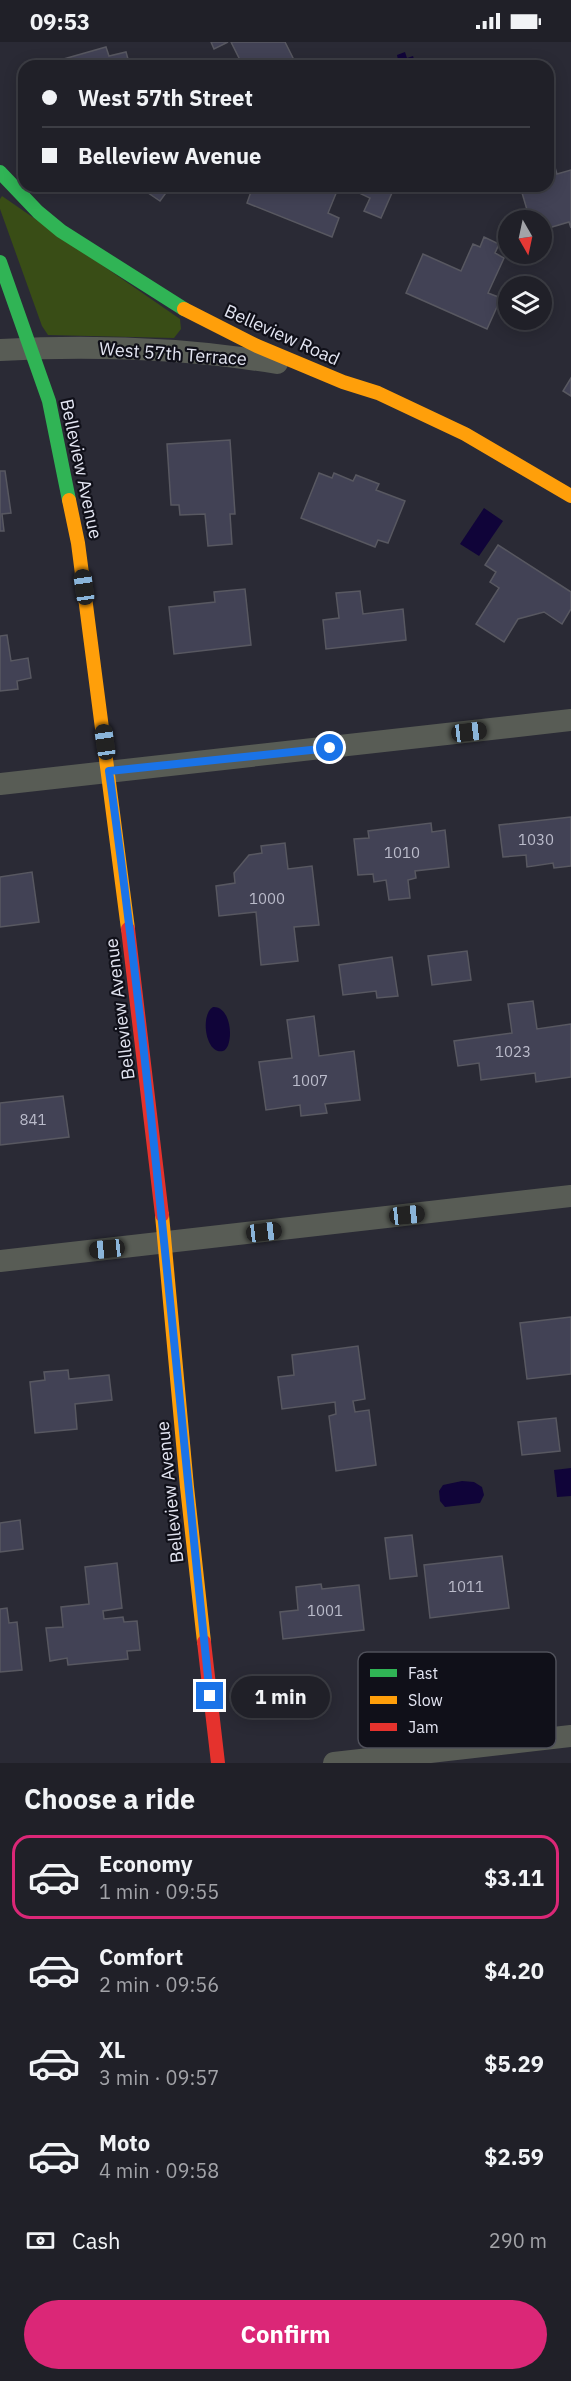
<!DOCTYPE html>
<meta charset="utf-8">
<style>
:root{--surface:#202028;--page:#282830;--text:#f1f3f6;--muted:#a2a3a8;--line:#3d3e45;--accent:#db2777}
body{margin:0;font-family:"IBM Plex Sans",sans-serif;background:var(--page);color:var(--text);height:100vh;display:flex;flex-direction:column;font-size:22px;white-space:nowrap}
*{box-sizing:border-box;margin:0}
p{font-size:20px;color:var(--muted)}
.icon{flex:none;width:33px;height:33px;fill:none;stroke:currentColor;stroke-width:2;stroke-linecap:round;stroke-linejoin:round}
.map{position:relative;height:1721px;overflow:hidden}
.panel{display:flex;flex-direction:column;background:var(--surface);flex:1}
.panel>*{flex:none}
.banner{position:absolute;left:18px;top:18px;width:536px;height:132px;border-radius:18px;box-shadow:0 3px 15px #0003,0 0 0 2px var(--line);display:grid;align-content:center;height:132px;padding:0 24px;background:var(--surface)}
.needle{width:39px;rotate:171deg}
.tools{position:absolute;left:498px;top:168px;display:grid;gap:12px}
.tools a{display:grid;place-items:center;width:54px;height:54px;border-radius:50%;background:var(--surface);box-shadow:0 3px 15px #0003,0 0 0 2px var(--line);font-size:30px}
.end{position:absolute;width:27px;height:27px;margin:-14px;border:8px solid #1a73e8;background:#fff;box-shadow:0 0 0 3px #fff}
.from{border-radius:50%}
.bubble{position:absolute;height:42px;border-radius:21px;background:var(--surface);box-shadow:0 3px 15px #0003,0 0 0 2px var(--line);font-size:20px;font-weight:700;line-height:42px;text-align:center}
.car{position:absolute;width:18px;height:36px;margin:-18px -9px;border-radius:8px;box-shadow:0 0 4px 2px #0007;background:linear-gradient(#222 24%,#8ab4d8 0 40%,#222 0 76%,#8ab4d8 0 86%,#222 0)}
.banner b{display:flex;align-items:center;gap:21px;height:57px;font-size:22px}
.banner b+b{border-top:2px solid var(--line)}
.banner i{width:15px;height:15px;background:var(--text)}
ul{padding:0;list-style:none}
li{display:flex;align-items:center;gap:18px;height:84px;margin:0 12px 9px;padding:0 12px;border:3px solid transparent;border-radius:18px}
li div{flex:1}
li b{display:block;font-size:22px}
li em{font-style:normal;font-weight:700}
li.active{border-color:var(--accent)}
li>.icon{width:54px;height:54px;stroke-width:1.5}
h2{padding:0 24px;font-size:27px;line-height:72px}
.pay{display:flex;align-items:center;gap:15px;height:66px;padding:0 24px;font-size:22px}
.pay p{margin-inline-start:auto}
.primary-button{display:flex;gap:12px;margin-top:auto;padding:12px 24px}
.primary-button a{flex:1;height:69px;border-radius:36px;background:var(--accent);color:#fff;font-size:24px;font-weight:700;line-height:69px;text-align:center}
.status{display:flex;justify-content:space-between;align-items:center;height:42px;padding:0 30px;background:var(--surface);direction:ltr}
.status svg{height:16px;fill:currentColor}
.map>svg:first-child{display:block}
.green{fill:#394d16}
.water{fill:#100439}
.building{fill:#424255;stroke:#585861;stroke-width:1.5}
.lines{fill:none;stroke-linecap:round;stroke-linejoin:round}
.street{stroke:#585c55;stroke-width:22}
.fast{stroke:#30b455;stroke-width:14}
.slow{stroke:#ff9f0a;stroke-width:14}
.jam{stroke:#e5322d;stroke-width:14}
.route{stroke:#1a73e8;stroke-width:8}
.labels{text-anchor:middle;stroke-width:4.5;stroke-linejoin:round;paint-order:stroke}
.number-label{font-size:15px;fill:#bbbccb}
.street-label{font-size:18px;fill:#e3e5f2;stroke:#101019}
.key{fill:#101019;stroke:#4f505a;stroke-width:1.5}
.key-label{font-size:16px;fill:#e3e5f2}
</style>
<div class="status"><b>09:53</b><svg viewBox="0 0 49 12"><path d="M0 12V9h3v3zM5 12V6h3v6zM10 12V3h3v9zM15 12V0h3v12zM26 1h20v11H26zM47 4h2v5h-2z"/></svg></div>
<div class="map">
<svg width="571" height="1721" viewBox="0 0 571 1721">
<rect width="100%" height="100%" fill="#2a2a35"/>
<!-- green -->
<path class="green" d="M2,154L180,277L181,287L174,296L48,293L42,284L0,167V157Z"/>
<!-- water -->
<g class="water">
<path d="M405,10L407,16L413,14L416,24H391L390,21L398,18L397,13Z"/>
<path d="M484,466L503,479L479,514L460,502Z"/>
<path d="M213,965C233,964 234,1006 223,1009C205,1013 200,972 213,965Z"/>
<path d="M571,1426V1454L557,1455L554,1428Z"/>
<path d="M462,1439L474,1440L482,1445L484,1453L480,1461L445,1465L440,1459L439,1449L443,1443Z"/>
</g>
<!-- building -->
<g class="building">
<path d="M211,0H228L214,7Z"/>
<path d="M231,0H285L296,22L292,24H261L258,18L243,24Z"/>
<path d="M106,5L109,14L126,10L130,24H39Z"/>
<path d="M384,20L386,24H372V23Z"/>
<path d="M554,122L557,132L571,128V186L569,180L542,188V178H530L520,144H548V124Z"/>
<path d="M138,144H171L160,159Z"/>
<path d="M253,144H339L328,171L339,176L332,195L247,161Z"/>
<path d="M360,144H395L381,176L364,169L370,156L359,151L362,145Z"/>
<path d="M484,195L499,202L495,211L504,216L488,251L501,256L487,287L406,251L423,212L461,229L473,202L480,205Z"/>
<path d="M571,336V354L563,349Z"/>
<path d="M230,398L235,472H230L232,502L208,504L205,472L180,473L179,463H171L167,402Z"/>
<path d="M0,429H5L11,471L2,472L4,489H0Z"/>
<path d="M319,431L332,436L334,431L353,439L356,433L379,442L376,448L405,459L388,501L378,498L375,505L301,476Z"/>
<path d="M498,503L571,550V567L562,582L544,570L518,577L504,600L476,582L499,546L490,540L496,530L485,523Z"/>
<path d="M245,547L251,603L174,612L169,565L215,560L214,550Z"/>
<path d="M360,549L363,572L403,567L406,598L326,607L323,578L339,576L336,551Z"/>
<path d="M7,593L11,619L28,616L31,636L17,639L18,647L0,649V594Z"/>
<path d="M571,775V824L554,826L553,821L527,825L526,813L503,815L499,783Z"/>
<path d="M431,781L432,790L445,788L449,825L415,829L416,836L408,838L410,856L389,858L386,838L374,840L373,832L358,833L354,797L369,796L368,789Z"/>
<path d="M285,801L288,827L312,824L319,883L294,885L298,919L261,923L256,870L219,874L216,844L235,841L234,831L249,813L262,811L261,804Z"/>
<path d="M32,830L39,880L0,885V835Z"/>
<path d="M467,909L471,938L432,943L428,914Z"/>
<path d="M392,915L398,954L377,956L376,949L343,953L339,923Z"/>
<path d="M533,959L537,987L571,982V1035L536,1040L535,1031L481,1038L479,1021L458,1024L454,999L512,991L508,962Z"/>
<path d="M314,974L319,1014L354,1009L360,1058L325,1062L327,1071L301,1074L300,1063L266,1068L259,1020L292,1016L287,978Z"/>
<path d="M63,1054L69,1095L0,1103V1061Z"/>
<path d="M571,1275V1332L527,1337L520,1281Z"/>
<path d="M358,1304L365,1357L353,1359L355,1370L369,1368L376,1423L336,1429L329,1374L336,1372L335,1360L282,1367L278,1335L294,1333L292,1313Z"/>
<path d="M68,1328L69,1337L109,1333L112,1358L75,1362L77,1387L35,1391L30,1340L45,1338L44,1330Z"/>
<path d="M556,1376L560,1409L522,1413L518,1380Z"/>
<path d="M20,1478L23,1507L0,1510V1481Z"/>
<path d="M412,1493L417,1534L390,1537L385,1496Z"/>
<path d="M502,1514L509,1566L430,1576L424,1523Z"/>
<path d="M117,1521L122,1566L103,1569L104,1577L123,1575L124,1580L137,1579L140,1608L127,1609L128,1617L68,1623L67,1616L50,1619L46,1586L63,1585L61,1565L89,1562L85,1525Z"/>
<path d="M321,1542L322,1547L359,1543L364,1588L283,1597L280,1570L298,1568L296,1545Z"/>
<path d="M7,1566L9,1581L17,1580L22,1628L0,1630V1567Z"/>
</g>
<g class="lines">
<!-- street -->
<g class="street">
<path d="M0,308C92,303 185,306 277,321"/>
<path d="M0,742L571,678"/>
<path d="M0,1219L571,1154"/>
<path d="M334,1721L571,1694"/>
</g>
<!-- fast -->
<g class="fast">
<path d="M0,130L38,170L61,189L184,267"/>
<path d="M0,220L49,359L69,458"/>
</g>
<!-- slow -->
<g class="slow">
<path d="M184,267L257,304L343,340L378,351L465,392L571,454"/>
<path d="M69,458L78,501L128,887"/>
<path d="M162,1173L187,1445L204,1600"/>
</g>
<!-- jam -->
<g class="jam">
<path d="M128,887L162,1173"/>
<path d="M204,1600L218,1721"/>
</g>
</g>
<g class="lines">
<!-- route -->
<path class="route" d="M210,1654C177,1346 152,1037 109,729L330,706"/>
</g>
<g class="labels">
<!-- number labels -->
<g class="number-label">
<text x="536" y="803">1030</text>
<text x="402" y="816">1010</text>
<text x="267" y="862">1000</text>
<text x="513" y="1015">1023</text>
<text x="310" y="1044">1007</text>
<text x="33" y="1083">841</text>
<text x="466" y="1550">1011</text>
<text x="325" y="1574">1001</text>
</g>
<!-- street labels -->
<g class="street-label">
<text transform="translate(282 293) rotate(24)" y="6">Belleview Road</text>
<text transform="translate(173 312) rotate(4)" y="6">West 57th Terrace</text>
<text transform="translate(81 427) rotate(78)" y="6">Belleview Avenue</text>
<text transform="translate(120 967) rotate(-97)" y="6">Belleview Avenue</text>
<text transform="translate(170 1450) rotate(-96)" y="6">Belleview Avenue</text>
</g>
</g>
<!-- legend -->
<rect x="358" y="1610" width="198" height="96" rx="9" class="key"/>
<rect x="370" y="1627" width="27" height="8" fill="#30b455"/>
<rect x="370" y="1654" width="27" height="8" fill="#ff9f0a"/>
<rect x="370" y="1681" width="27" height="8" fill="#e5322d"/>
<g class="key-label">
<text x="408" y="1637">Fast</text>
<text x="408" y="1664">Slow</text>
<text x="408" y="1691">Jam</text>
</g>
</svg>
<div class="tools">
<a><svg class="needle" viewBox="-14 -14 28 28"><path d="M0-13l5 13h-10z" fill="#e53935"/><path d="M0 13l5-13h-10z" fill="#a2a3a8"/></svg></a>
<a><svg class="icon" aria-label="layers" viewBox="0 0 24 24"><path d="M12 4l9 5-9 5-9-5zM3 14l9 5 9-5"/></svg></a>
</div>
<i class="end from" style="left:330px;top:706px"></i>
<i class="end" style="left:210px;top:1654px"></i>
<div class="bubble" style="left:231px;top:1634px;width:99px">1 min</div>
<i class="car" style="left:84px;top:545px;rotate:352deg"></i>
<i class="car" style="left:469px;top:690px;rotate:83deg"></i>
<i class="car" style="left:105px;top:700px;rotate:352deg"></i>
<i class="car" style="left:407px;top:1173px;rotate:84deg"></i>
<i class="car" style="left:264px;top:1190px;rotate:83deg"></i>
<i class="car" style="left:107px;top:1207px;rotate:264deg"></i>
<div class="banner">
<b><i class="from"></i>West 57th Street</b>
<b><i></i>Belleview Avenue</b>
</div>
</div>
<section class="panel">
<h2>Choose a ride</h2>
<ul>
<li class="active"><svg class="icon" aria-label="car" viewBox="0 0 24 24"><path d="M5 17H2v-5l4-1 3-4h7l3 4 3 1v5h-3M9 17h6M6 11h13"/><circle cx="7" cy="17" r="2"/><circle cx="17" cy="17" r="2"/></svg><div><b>Economy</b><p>1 min · 09:55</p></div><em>$3.11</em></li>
<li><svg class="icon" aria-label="car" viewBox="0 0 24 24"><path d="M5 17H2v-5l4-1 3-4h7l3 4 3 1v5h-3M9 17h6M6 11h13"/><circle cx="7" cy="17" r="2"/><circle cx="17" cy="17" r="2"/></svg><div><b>Comfort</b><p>2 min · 09:56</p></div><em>$4.20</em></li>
<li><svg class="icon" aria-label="car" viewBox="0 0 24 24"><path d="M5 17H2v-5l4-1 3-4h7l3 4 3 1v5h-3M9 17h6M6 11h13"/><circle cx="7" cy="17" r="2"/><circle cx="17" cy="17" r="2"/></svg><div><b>XL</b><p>3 min · 09:57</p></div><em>$5.29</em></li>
<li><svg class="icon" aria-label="car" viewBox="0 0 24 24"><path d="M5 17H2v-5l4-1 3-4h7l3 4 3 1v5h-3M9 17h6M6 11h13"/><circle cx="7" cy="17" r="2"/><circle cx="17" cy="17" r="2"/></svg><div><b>Moto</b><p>4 min · 09:58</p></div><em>$2.59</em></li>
</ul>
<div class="pay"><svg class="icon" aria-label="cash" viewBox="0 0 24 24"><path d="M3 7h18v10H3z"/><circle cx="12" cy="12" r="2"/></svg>Cash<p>290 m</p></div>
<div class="primary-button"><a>Confirm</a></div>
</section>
